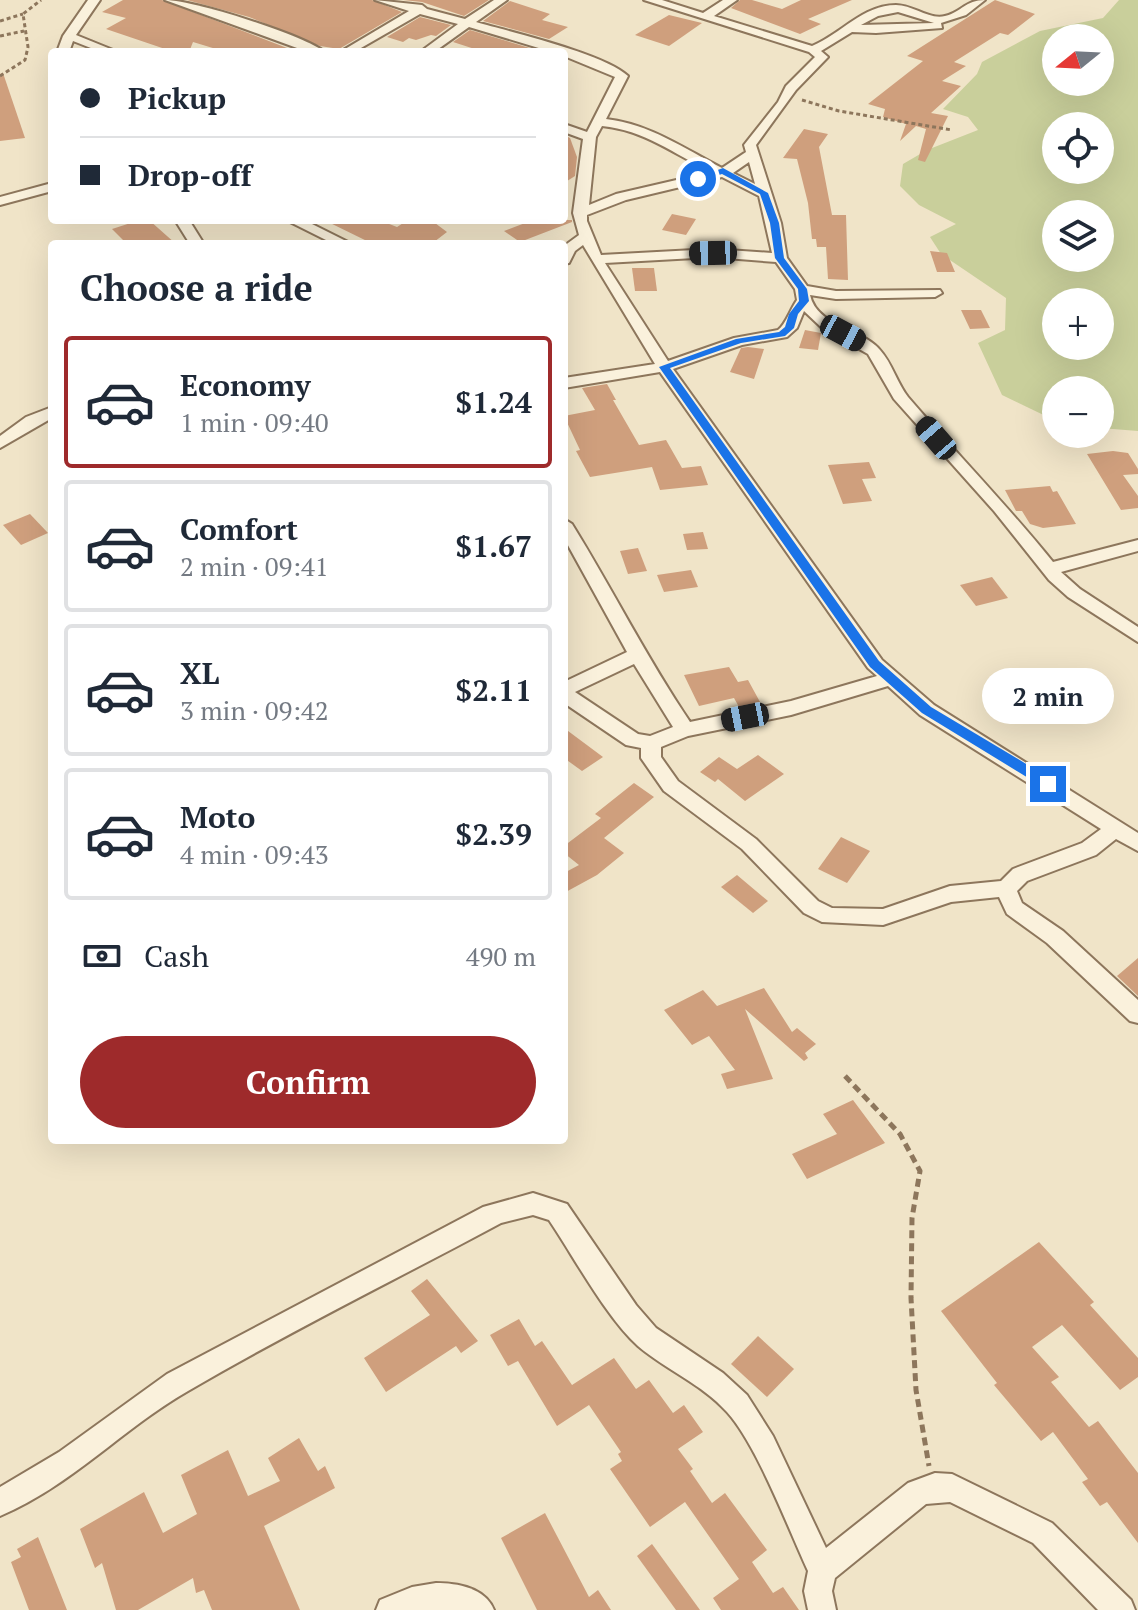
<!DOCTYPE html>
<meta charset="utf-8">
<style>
:root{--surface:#fff;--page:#f2f2f3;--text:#1f2937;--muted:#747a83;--line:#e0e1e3;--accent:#9e2a2b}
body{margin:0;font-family:"PT Serif",serif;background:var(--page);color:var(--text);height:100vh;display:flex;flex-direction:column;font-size:30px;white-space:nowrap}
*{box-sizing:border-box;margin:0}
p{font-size:26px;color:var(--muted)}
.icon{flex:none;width:44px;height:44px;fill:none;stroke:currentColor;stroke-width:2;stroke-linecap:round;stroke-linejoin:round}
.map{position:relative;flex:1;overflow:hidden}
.sheet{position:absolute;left:48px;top:240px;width:520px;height:904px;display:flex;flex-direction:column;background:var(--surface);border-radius:8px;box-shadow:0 8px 32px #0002}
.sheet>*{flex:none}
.banner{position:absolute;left:48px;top:48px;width:520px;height:176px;border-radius:8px;box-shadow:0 8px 32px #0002;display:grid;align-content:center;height:176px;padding:0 32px;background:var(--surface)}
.needle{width:52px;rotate:252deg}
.controls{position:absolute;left:1042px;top:24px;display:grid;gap:16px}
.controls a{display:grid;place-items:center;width:72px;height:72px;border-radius:50%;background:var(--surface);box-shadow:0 8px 32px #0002;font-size:40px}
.end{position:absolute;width:36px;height:36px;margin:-18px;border:10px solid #1a73e8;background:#fff;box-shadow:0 0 0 4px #fff}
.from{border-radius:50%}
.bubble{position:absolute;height:56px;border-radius:28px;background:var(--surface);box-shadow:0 8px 32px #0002;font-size:26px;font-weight:700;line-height:56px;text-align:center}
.car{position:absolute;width:24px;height:48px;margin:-24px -12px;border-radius:10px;box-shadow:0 0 6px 2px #0007;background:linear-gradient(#222 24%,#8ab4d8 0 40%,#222 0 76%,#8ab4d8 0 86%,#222 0)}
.banner b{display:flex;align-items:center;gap:28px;height:76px;font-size:30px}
.banner b+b{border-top:2px solid var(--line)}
.banner i{width:20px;height:20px;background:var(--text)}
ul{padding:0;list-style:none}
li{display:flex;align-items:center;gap:24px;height:132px;margin:0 16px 12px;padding:0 16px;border:4px solid var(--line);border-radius:8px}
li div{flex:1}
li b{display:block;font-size:30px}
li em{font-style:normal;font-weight:700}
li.current{border-color:var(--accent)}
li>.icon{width:72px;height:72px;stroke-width:1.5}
h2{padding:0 32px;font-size:36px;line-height:96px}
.pay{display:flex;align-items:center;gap:20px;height:88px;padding:0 32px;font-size:30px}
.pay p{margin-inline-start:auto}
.button{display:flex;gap:16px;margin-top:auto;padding:16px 32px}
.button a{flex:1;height:92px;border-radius:48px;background:var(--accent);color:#fff;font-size:32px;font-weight:700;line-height:92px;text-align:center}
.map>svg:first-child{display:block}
.green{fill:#c9cf9b;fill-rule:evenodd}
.building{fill:#cf9f7d}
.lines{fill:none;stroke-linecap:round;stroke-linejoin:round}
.minor-casing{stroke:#8d765c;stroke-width:4}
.path-far1{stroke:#8d765c;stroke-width:3;stroke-dasharray:4 3;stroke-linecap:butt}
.path{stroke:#8d765c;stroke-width:5;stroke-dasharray:8 5;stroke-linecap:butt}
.minor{fill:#faf1dc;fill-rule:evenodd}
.route{fill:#1a73e8}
</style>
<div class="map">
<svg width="1138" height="1610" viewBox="0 0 1138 1610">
<rect width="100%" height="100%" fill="#f0e4c8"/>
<!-- green -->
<path class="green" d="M1119,0H1138V431L1100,428V390H1056V421L1002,395L978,343L1005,330L1006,298L941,254L930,237L956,224L919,205L900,186L903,164L927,150L978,130L968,117L943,109L977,74L982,62L1040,31L1103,18ZM1056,38H1100V82H1056ZM1056,126H1100V170H1056ZM1056,214H1100V258H1056ZM1056,302H1100V346H1056Z"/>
<!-- building -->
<g class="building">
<path d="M123,0H162L287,48L279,52H226L193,42L189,52H174L106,29L126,18L102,12Z"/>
<path d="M187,0H372L402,12L339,49L320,46L249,17Z"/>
<path d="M403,0H489L464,16L422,2Z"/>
<path d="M740,0H752L782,9L801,0H852L808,19L821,24L800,34L731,8Z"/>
<path d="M995,0L1035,14L1008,35L1000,33L954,62L966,66L942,81L961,86L931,113L948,116L925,162L918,160L926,129L916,126L900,141L906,124L883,117L885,109L868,104L923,61L907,56Z"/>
<path d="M510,1L550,14L542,20L568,27L549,39L483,21Z"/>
<path d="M669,15L702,23L669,46L635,35Z"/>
<path d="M420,17L451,25L436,36L431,35L416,40L409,38L403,42L387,37Z"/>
<path d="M470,30L533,49L484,52L453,42Z"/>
<path d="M3,73L25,138L0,141V74Z"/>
<path d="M804,129L828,134L819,147L832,215H846L848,280L828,279L826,247H817L816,239H812L808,203L797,159L783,158Z"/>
<path d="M564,135L570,138L577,157L575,176L564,183Z"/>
<path d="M672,214L696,219L686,235L662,230Z"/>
<path d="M140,220H149L176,244H127L112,229Z"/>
<path d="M324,220H379L397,227L408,220H417L435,223L447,232L434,242L436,244H373Z"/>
<path d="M533,220H572V222L520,242L504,231Z"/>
<path d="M930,251L947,253L955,272H937Z"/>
<path d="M632,268H654L657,291H635Z"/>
<path d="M961,310H981L990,328L970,329Z"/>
<path d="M805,330L821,333L818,350L799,348Z"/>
<path d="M748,347L764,349L754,379L730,372L741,348Z"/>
<path d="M607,384L616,400H613L639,445L666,440L682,468L701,466L708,485L660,490L652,467L590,477L576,451L580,450L564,416L595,410L582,388Z"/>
<path d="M1113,451L1128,453L1138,469V474L1123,475L1138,496V508L1121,510L1087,454Z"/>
<path d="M869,462L876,478L862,479L872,501L843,504L828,465Z"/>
<path d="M1050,486L1053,492L1057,491L1076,524L1043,528L1030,524L1022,511H1016L1005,490Z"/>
<path d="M30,514L48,533L21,545L3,525Z"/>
<path d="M703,532L708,549L687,550L683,534Z"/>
<path d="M638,548L647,571L628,574L620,551Z"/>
<path d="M691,570L698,587L664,592L657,575Z"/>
<path d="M992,577L1008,598L976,606L960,585Z"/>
<path d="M729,667L738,682L748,680L760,702L739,707L734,698L699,706L684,675Z"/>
<path d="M564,728L603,757L582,771L564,758Z"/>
<path d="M758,755L784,774L745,801L718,779L715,782L700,772L719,757L737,769Z"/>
<path d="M634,783L654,797L604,838L624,853L597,875L564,893V873L579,865L564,853V846L601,818L595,814Z"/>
<path d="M841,837L870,851L847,883L818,869Z"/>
<path d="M737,875L768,901L753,913L721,887Z"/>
<path d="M1138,958V996L1117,976Z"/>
<path d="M764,988L792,1032L797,1028L816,1044L805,1053L808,1058L804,1061L745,1009L773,1079L727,1089L721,1074L735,1070L709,1036L692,1045L664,1010L703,990L717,1006Z"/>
<path d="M853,1100L885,1143L807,1179L792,1154L837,1134L823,1114Z"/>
<path d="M1039,1242L1094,1302L1090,1305L1138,1358V1377L1120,1390L1062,1325L1032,1347L1059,1377L1051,1382L1089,1427L1098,1421L1138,1473V1543L1107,1502L1100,1506L1082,1482L1088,1479L1053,1432L1041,1441L994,1385L997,1383L941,1311Z"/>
<path d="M427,1279L478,1341L461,1353L456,1346L386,1392L364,1358L430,1315L411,1291Z"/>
<path d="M519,1319L535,1346L542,1341L572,1385L614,1358L636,1389L649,1380L673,1413L684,1405L703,1432L678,1449L693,1469L690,1471L712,1503L725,1493L767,1550L752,1562L773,1593L783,1587L799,1610H721L713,1598L739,1579L685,1502L650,1527L610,1469L622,1461L618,1454L621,1452L589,1405L557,1426L518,1361L508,1366L490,1335Z"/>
<path d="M758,1336L794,1369L767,1397L731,1364Z"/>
<path d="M299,1438L318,1471L325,1466L335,1488L264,1526L300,1610H212L204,1590L196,1593L193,1578L138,1610H116L102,1563L95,1568L80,1529L144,1492L163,1533L197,1514L181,1475L228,1450L248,1496L280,1481L268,1458Z"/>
<path d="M545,1513L589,1597L598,1590L611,1610H537L501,1538Z"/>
<path d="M38,1537L67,1610H29L11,1562L21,1557L17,1549Z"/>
<path d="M652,1544L700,1610H676L637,1556Z"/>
</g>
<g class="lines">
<defs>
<g id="minor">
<path d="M88,0H100L76,35L118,52H101L73,41L69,52H57L63,36Z"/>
<path d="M165,0C194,0 303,35 325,52H308Z"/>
<path d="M375,0L422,5L427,9L465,19L494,0H507L476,22C511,32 605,54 628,76L606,119C650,124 683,148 722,168L746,152L744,145L778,102L786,86L815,57L809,52L644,0H662L703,13L723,0H737L714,16L812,46C841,34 863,5 896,5C913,5 929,20 945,16C962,12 965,0 985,0L966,15L941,23L942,28L876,33L852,32L821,51L828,57L796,90L756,145L781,223L787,258L807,286L836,291L940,290L942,293L935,297L836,299L810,295C817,327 862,328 880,350C892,363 897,383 908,397C956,453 1007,505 1053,562L1138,540V551L1061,572L1080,589L1138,627V642L1068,597L1049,580L994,511L894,399L868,354L822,328L804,311L797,328L787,337L742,345L673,369L882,660L934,705L1138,833V851L1116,839L1096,855L1027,881L1017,891L1022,903L1063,931L1138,1000V1023L1130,1021L1047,943L1007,914L999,897L951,902L883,925L822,922L804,913L742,849L664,791L641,758V748L626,745L564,703V682L627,652L564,538V519L572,524C613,590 647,659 690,722L791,701L877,676L868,668L660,372L564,388V378L655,364L583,245L575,251L569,263L564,264V246L579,235L573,213L583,139L564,132V124L587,132L615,77L564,56V52H552L469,27L434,52H420L458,24L420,14L354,52H340L409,11ZM898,12L934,23L861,25L878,16ZM602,126C644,130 674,154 711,172L616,194L589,205L596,137ZM749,162L755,184L733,173ZM722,177L759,196L772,253L713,249L601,255L587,221V215L626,200ZM713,257L776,262L795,289L797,300C790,310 786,324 778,330L734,338L668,361L605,263ZM634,664L673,727L650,736L638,734L575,692ZM888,686L920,715L1101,829L1082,843L1013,869L1001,881L950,886L883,909L832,908L818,901L756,839L678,781L661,757V747L688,736L791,715Z"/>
<path d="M52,183V191L0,205V197Z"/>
<path d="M175,220H189L204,244H190Z"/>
<path d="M286,220H304L352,244H334Z"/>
<path d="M52,407V418L0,448V436L26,417Z"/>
<path d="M533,1193L567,1204L636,1305L656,1328L723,1373L747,1395L773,1436L826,1548L908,1483L935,1473L952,1474L1052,1523L1131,1600L1135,1610H1098L1033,1543L950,1502L926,1504L835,1578L832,1591L836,1610H808L804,1591L808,1571C788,1528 757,1445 727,1412C702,1384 666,1370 638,1346C606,1317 574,1257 549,1220L533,1215L501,1223C397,1279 290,1331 188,1391C122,1429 71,1486 0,1516V1487L59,1452L167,1374L483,1207Z"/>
<path d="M436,1583C458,1583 485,1588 494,1610H376L380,1600L412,1587Z"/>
</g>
</defs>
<!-- minor casing -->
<use href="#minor" class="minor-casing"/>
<!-- path-far1 -->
<g class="path-far1">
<path d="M0,21L23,14"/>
<path d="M0,36L24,31"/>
<path d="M0,76L25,60L28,47L23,14L41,0"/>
<path d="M802,100L839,111L952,130"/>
</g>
<!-- path -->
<path class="path" d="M845,1076L900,1134L920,1171L912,1218L911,1298L916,1390L929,1466"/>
<!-- minor -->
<use href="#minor" class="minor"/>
</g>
<!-- route -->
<path class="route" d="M723,168L768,193L779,223L784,258L807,289L809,301L798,314L794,328L785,336L741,343L670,368L879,661L931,707L1053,780V787H1043L922,713L870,667L659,367L736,339L779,332L785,327L789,314L799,301L798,289L775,258L770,223L760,194L722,174L698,182L694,179Z"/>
</svg>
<div class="controls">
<a><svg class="needle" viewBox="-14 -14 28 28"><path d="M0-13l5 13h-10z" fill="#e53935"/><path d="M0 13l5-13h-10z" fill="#747a83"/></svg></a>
<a><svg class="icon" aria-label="locate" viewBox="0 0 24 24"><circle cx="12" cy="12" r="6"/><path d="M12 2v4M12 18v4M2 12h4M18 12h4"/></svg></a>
<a><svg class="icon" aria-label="layers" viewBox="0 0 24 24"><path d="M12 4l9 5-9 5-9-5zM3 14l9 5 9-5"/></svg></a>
<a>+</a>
<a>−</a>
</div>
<i class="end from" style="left:698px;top:179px"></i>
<i class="end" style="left:1048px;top:784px"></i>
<div class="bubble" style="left:982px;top:668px;width:132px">2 min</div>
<i class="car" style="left:713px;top:253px;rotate:269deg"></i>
<i class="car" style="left:843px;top:333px;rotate:118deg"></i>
<i class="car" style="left:936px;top:438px;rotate:319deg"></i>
<i class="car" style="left:745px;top:717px;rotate:259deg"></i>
<div class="banner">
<b><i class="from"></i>Pickup</b>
<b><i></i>Drop-off</b>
</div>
<section class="sheet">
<h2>Choose a ride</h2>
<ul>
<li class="current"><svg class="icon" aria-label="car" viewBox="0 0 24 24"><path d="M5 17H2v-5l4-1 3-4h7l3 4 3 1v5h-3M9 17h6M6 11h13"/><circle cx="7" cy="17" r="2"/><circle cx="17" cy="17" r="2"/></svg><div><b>Economy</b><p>1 min · 09:40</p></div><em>$1.24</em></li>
<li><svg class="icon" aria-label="car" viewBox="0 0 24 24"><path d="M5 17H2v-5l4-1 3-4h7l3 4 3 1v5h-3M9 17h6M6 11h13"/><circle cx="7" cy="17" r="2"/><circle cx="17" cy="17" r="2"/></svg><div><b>Comfort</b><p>2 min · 09:41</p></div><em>$1.67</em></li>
<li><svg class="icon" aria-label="car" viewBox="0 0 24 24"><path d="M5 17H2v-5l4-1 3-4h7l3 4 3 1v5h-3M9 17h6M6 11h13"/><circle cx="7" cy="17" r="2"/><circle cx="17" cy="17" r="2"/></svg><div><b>XL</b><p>3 min · 09:42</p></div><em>$2.11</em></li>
<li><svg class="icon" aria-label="car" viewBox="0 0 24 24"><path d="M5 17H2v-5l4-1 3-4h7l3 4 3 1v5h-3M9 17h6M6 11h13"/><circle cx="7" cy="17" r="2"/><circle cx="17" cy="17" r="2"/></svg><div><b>Moto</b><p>4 min · 09:43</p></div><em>$2.39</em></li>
</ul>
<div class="pay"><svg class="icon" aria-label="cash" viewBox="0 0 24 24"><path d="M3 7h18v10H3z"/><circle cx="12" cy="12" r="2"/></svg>Cash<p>490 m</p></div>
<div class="button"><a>Confirm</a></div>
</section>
</div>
